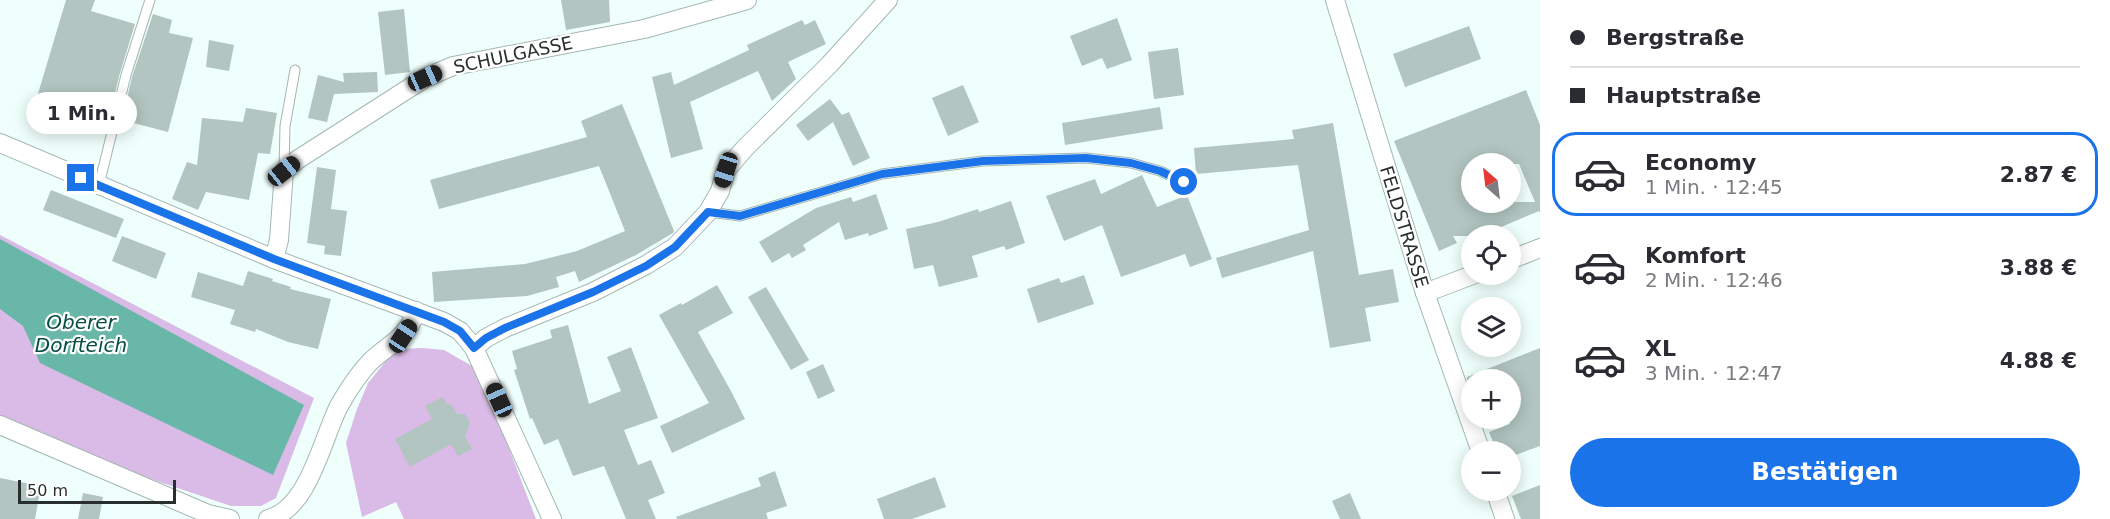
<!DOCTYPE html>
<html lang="de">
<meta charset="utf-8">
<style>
:root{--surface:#fff;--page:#f2f2f3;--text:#2b2b33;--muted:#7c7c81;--line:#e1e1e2;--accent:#1a73e8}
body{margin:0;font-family:"DejaVu Sans",sans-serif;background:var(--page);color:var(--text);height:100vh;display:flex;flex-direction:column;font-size:22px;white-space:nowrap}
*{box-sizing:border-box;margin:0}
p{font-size:20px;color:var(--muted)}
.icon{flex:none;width:33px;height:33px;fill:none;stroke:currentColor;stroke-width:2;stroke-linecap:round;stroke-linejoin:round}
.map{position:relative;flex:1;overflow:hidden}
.panel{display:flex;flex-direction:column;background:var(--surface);width:570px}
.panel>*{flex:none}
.hud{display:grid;align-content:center;height:132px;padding:0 30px;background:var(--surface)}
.needle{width:39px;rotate:332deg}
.buttons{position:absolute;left:1461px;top:153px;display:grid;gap:12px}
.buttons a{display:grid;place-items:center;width:60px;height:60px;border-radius:50%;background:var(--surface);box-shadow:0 3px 15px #0003;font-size:30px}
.scale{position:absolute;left:18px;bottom:15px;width:158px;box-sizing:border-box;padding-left:6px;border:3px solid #282f2e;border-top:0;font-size:16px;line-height:21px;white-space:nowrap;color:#282f2e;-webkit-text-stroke:4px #fff;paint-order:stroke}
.end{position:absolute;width:27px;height:27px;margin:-14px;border:8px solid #1a73e8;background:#fff;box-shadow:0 0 0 3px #fff}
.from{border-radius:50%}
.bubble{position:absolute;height:42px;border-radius:21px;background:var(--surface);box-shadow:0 3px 15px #0003;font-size:20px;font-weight:600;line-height:42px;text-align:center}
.car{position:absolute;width:18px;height:36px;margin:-18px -9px;border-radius:8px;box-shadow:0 0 4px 2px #0007;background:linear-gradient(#222 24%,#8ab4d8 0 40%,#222 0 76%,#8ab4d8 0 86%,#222 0)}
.hud b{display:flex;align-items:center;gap:21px;height:57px;font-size:22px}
.hud b+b{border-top:2px solid var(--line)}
.hud i{width:15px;height:15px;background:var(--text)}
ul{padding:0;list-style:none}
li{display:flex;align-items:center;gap:18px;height:84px;margin:0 12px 9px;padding:0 18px;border:3px solid transparent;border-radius:24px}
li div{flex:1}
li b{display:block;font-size:22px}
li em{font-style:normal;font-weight:600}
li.current{border-color:var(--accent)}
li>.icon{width:54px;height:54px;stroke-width:1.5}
.cta{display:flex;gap:12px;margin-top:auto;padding:12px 30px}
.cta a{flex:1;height:69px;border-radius:36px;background:var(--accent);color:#fff;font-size:24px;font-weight:600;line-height:69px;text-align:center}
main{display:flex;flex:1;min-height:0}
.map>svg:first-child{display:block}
.green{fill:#dabae6}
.water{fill:#68b7a9}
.building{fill:#b2c5c1;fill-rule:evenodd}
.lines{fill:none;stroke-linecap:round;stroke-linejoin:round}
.service-casing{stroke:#a4b7b3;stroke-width:11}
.minor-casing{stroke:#a4b7b3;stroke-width:20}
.service{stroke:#fff;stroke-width:9}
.minor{stroke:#fff;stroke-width:18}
.route{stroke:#1a73e8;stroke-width:8}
.labels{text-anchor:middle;stroke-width:4.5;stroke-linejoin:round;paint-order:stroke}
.street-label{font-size:18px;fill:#282f2e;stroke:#fff}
.water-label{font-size:20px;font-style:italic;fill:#054e46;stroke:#fff}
</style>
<main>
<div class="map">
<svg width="1540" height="519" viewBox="0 0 1540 519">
<rect width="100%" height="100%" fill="#effffc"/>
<!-- green -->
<g class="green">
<path d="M0,235L314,398L276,498L261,506H231L136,474L0,417Z"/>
<path d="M422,348L444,350L472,366L495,412L536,519H404L396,502L362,517L346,443L357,409L368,383L386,361L401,349Z"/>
</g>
<!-- water -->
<path class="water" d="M0,239L304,405L273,475L40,363L23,326L0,309Z"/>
<!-- building -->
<g class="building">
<path d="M66,0H95L91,11L135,24L120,73L109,116L37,97Z"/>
<path d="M561,0H609L610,22L566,30Z"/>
<path d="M404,9L410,72L385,75L378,12Z"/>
<path d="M153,14L172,20L169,33L193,38L168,132L122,120L132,77Z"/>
<path d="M1117,18L1132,60L1107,69L1102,58L1082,66L1070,36Z"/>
<path d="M802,20L805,25L815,20L826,44L788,62L796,79L772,101L758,71L690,102L703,149L671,158L652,77L671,72L674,85L749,50L747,45Z"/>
<path d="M1469,26L1481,59L1405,87L1393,54Z"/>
<path d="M209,40L234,45L229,71L206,67Z"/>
<path d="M1178,48L1184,95L1154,99L1148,52Z"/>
<path d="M377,72L378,92L334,94L327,122L308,118L318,75L344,82L343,73Z"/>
<path d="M963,85L979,122L948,136L932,98Z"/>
<path d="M1526,90L1540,125V213L1539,211L1480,236H1453L1457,243L1439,251L1394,141ZM1472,164H1519L1535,202H1472Z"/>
<path d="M830,99L842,115L849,112L870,158L853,166L833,122L808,141L796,125Z"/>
<path d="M622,104L674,231L673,233L636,255L579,282L575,271L556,277L559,287L527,296L434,302L432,272L525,264L577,251L625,231L599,166L439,209L430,180L587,137L581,121Z"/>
<path d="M1160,107L1163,129L1065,145L1062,123Z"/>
<path d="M246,108L277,113L270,154L258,153L249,200L206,192L198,210L172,199L187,162L197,165L202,118L243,122Z"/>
<path d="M1333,123L1359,275L1393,269L1399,302L1365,308L1371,341L1330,348L1313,251L1222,278L1216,258L1309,230L1298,165L1196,174L1194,148L1294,139L1292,130Z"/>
<path d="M317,167L336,170L331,209L347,211L341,256L324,254L325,246L307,243Z"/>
<path d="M1142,175L1157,207L1187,195L1212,259L1190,267L1185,254L1121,277L1102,225L1064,241L1046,196L1095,179L1101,194Z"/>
<path d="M51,190L124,219L116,238L43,210Z"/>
<path d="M876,194L888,229L869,236L868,233L845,240L839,222L803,245L806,250L792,258L789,253L772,263L759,242L816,208L851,197L853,202Z"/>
<path d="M1011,201L1025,243L1006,250L1004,246L972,256L978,277L939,287L933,265L914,269L906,229L938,222L978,209L979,212Z"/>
<path d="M122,236L166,253L156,279L112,261Z"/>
<path d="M248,271L273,279L272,281L291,287L290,289L331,299L318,349L288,342L256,329L255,332L230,324L235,310L191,297L198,272L243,286Z"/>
<path d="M1084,275L1094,304L1038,323L1027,289L1059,278L1061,283Z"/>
<path d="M717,285L733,313L698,332L732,393L745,419L672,453L660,426L709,403L659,315L681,303L682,305Z"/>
<path d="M766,287L809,360L791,370L748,297Z"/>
<path d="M568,325L589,404L621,391L607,357L631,347L658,418L624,430L638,465L651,460L665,493L648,500L656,519H626L604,466L573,476L558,439L544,445L532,418L530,419L514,370L517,369L512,351L552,338L550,330Z"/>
<path d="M1540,348V446L1510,457V452H1497L1489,432L1510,424V380H1467V377Z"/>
<path d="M823,364L835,391L818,399L806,372Z"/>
<path d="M443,397L447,404L452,405L457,414H465L470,423L465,436L472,449L458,456L451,444L410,467L395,439L432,419L425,406Z"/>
<path d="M775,471L787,506L766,513L768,519H677L676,517L761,486L758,478Z"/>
<path d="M935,477L946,507L912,519H884L877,499Z"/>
<path d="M0,478L41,486L35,519H0Z"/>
<path d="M1540,485V519H1521L1512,496Z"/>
<path d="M83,493L103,497L99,519H78Z"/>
<path d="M1350,493L1361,519H1340L1332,501Z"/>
</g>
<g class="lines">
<defs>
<g id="service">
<path d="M284,171L285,126L295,70"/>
<path d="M99,185L126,75L150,0"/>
<path d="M708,212L740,216L882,174L983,161L1086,158L1131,163L1160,171L1184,182"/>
</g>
<g id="minor">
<path d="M1335,0L1425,293L1481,452"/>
<path d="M0,143L274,259L444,322L460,331L474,348L552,519"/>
<path d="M274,259L279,240L284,171L297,160L425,78L453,66L644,29L747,0"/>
<path d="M1510,260L1540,248"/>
<path d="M1425,293L1475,274"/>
<path d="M474,348L486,338L505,328L593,292L646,265L675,247L708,212L720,191L726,170L745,148L829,65L888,0"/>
<path d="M0,425L208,514L230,519"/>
<path d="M1495,490L1505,519"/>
<path d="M268,519C309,509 322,439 339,406C348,390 358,374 371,361C390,343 408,338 416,311"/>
</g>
</defs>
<!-- service casing -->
<use href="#service" class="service-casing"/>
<!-- minor casing -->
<use href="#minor" class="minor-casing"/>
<!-- service -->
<use href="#service" class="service"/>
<!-- minor -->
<use href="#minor" class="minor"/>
</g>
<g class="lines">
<!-- route -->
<path class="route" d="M81,178L274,259L444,322L460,331L474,348L486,338L505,328L593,292L646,266L675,247L708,212L740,216L882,174L983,161L1086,158L1131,163L1160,171L1184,182"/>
</g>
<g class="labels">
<!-- street labels -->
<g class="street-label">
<text transform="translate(513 55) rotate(-12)" y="6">SCHULGASSE</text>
<text transform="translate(1404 227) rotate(73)" y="6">FELDSTRASSE</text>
</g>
<!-- water labels -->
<g class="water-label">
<text x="81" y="329">Oberer<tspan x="81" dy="23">Dorfteich</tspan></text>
</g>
</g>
</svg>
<div class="buttons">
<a><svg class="needle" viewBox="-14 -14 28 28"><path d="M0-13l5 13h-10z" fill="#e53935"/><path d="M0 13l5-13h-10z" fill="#7c7c81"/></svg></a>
<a><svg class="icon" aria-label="locate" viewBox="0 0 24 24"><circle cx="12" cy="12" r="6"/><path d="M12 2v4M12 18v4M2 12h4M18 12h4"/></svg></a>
<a><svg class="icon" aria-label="layers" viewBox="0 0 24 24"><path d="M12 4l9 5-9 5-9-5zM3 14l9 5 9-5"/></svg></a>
<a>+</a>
<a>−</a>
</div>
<div class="scale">50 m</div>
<i class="end from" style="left:1184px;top:182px"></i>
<i class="end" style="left:81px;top:178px"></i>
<div class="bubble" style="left:26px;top:92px;width:111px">1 Min.</div>
<i class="car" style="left:425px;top:78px;rotate:66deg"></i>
<i class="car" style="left:726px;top:170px;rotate:197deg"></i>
<i class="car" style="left:284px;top:171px;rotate:51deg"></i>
<i class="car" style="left:403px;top:336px;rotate:33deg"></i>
<i class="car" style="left:499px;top:400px;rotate:336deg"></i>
</div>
<section class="panel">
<div class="hud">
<b><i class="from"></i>Bergstraße</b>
<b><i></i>Hauptstraße</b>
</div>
<ul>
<li class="current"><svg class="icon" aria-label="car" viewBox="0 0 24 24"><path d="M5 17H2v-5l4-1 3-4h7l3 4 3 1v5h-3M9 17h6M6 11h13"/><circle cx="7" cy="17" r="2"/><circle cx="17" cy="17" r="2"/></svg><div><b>Economy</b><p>1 Min. · 12:45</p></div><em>2.87 €</em></li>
<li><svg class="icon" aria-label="car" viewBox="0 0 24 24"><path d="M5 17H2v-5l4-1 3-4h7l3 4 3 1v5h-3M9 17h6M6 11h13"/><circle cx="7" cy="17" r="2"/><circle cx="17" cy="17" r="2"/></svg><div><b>Komfort</b><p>2 Min. · 12:46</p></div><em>3.88 €</em></li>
<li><svg class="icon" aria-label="car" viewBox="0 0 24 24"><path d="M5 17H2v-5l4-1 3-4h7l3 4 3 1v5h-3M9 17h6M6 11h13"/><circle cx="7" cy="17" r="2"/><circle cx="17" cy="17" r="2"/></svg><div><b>XL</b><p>3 Min. · 12:47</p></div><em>4.88 €</em></li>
</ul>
<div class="cta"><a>Bestätigen</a></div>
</section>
</main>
